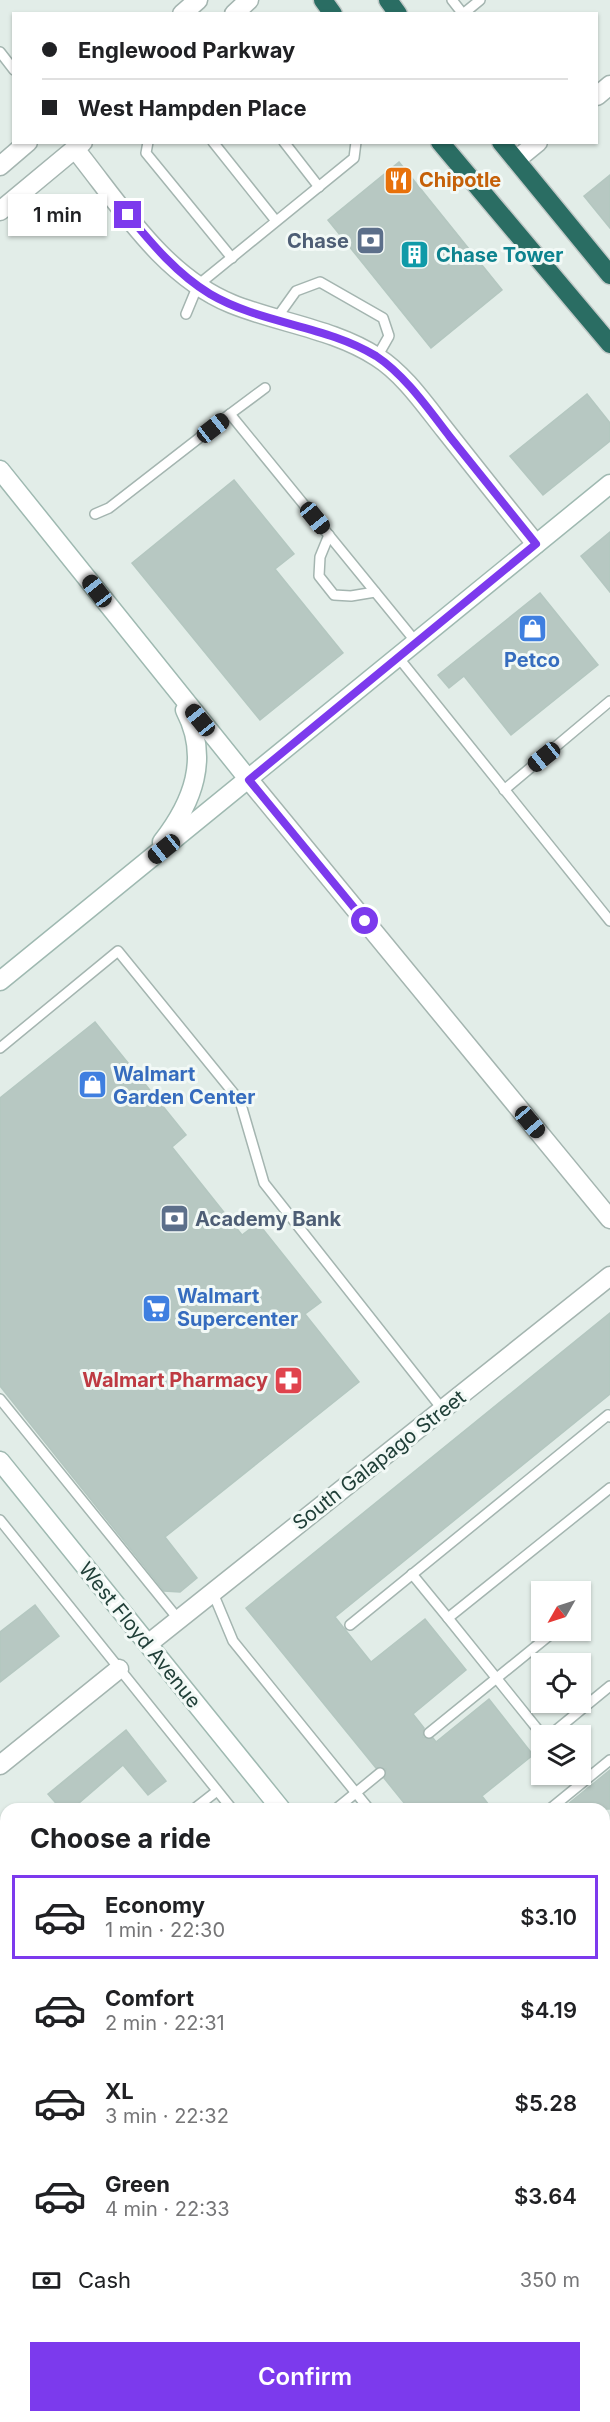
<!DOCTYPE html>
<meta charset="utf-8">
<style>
:root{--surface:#fff;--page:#f6f6f6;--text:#202124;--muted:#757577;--line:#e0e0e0;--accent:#7c3aed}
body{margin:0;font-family:Inter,sans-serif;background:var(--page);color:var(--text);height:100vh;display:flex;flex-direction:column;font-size:22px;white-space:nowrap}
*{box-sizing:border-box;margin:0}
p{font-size:20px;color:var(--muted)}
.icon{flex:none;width:33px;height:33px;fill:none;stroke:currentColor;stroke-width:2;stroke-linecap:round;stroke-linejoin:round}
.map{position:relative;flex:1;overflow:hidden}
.side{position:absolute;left:0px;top:1803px;width:610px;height:620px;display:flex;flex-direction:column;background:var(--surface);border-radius:18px 18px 0 0;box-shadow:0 2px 4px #0004}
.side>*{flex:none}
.hud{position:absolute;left:12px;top:12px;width:586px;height:132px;border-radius:0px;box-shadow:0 2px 4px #0004;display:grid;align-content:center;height:132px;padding:0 30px;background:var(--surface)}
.needle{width:39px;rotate:231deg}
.controls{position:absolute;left:531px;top:1581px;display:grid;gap:12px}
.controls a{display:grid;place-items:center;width:60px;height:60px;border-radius:0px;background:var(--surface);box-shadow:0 2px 4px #0004;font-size:30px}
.end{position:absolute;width:27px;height:27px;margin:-14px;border:8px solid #7c3aed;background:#fff;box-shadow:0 0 0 3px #fff}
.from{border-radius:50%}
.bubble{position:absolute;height:42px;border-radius:0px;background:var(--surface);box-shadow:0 2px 4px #0004;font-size:20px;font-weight:600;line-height:42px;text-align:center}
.car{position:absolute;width:18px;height:36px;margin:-18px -9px;border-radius:8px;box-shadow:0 0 4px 2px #0007;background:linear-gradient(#222 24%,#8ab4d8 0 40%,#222 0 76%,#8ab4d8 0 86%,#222 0)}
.hud b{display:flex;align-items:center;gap:21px;height:57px;font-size:22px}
.hud b+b{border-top:2px solid var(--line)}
.hud i{width:15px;height:15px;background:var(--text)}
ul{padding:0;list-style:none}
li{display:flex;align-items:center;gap:18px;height:84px;margin:0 12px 9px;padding:0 18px;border:3px solid transparent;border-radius:0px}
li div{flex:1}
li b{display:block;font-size:22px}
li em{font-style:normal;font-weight:600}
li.active{border-color:var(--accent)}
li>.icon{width:54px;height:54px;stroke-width:1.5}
h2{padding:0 30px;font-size:27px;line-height:72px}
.pay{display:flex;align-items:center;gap:15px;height:66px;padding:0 30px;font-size:22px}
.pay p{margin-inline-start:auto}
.action{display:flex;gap:12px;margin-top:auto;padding:12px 30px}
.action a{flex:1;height:69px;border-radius:0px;background:var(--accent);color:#fff;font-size:24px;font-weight:600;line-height:69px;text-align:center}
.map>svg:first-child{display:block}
.building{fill:#b7c8c2;stroke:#b4c7c0;stroke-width:1.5}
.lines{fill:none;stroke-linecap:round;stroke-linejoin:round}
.lane-casing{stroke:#a4b5b0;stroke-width:12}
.street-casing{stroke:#a4b5b0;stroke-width:21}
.secondary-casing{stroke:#9fb9b1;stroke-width:21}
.highway-casing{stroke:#c1c9c7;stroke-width:21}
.lane{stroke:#fff;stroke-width:9}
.street{stroke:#fff;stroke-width:18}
.secondary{stroke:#fff;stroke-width:18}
.highway{stroke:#2a6d63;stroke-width:18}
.route{stroke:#7c3aed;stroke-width:8}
.labels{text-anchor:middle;stroke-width:6;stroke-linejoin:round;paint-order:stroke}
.food-label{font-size:20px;font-weight:bold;fill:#c56008;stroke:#f2f9f6;text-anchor:start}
.service-label{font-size:20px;font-weight:bold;fill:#4e5e75;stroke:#f2f9f6;text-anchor:end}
.culture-label{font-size:20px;font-weight:bold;fill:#0d838f;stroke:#f2f9f6;text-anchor:start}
.shop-label{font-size:20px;font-weight:bold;fill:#366cbe;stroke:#f2f9f6;text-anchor:start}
.health-label{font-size:20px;font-weight:bold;fill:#be3a42;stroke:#f2f9f6;text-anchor:end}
.street-label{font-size:20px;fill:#203f38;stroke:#f2f9f6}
</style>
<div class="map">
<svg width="610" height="2422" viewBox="0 0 610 2422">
<rect width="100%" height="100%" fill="#e2ede8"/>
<!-- building -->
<g class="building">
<path d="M399,162L502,290L431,348L328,220Z"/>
<path d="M610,175V228L584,196Z"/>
<path d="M587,394L610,423V441L543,495L510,456Z"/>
<path d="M234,480L294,554L275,569L343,653L260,720L132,563Z"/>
<path d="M610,532V592L581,556Z"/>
<path d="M540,593L598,665L511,735L464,676L449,688L438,675Z"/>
<path d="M95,1022L186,1135L172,1147L242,1235L258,1223L321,1302L305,1314L359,1382L165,1537L197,1578L180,1592L164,1591L0,1386V1098Z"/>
<path d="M610,1313V1394L335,1617L371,1662L425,1619L466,1670L413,1714L424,1728L423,1737L433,1738L436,1742L489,1699L533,1755L482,1796L492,1809H409L384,1778L386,1769L376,1768L246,1608Z"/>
<path d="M35,1605L59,1636L0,1682V1632Z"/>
<path d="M126,1730L166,1781L148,1795L123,1765L72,1809H61L48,1794Z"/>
<path d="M610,1770V1809H562Z"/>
</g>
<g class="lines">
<defs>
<g id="lane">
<path d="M452,0L463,14"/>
<path d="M463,14L480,0"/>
<path d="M0,52L14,70"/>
<path d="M148,142L146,153L232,258"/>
<path d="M213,142L276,221"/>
<path d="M284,142L319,187"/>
<path d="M186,314L198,285L354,158L356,142"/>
<path d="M276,319L296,291L320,282L383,318L389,336L377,357"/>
<path d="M230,414L265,388"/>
<path d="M95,514L109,508L230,414L416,642"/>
<path d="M329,535L320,557L319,576L334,595L351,596L375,592"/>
<path d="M398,657L610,921"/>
<path d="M504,790L610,701"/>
<path d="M0,1048L118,951L240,1101L264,1183L443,1410"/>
<path d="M0,1399L179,1620"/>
<path d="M0,1520L232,1809"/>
<path d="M412,1574L448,1618"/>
<path d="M213,1593L233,1641L369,1809"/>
<path d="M350,1625L608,1415L610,1417"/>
<path d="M429,1733L556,1630"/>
<path d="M543,1736L448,1618L610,1488"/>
<path d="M549,1736L610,1686"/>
<path d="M194,1809L217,1791"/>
<path d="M336,1809L380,1773"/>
<path d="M550,1809L610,1760"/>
<path d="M0,1963L6,1958"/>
</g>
<g id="street">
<path d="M182,14L198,0"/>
<path d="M234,14L249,0"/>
<path d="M597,96L610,85"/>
<path d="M75,149C120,205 163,276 232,304C279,323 334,329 377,357C404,374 425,405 445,430C475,468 505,506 536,544"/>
<path d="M516,160L538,142"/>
<path d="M0,166L28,142"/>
<path d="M0,211L83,142"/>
<path d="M249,780L610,1219"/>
<path d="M148,1644L610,1276"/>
<path d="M0,1765L119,1669"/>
<path d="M0,2149L6,2144"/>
<path d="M604,2211L610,2218"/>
</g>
<g id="secondary">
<path d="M0,470L249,780"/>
<path d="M162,842C193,802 210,758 185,710"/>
<path d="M0,981L610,484"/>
<path d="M0,1461L281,1809"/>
<path d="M604,1894L610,1889"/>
<path d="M604,1919L610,1916"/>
<path d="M0,2409L6,2405"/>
</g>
<g id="highway">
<path d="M323,0L333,14"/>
<path d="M388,0L398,14"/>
<path d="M440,142L610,344"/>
<path d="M501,142L610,275"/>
</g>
</defs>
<!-- lane casing -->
<use href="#lane" class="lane-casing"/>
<!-- street casing -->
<use href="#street" class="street-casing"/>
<!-- secondary casing -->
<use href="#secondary" class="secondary-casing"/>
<!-- highway casing -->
<use href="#highway" class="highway-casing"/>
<!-- lane -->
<use href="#lane" class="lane"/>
<!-- street -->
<use href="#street" class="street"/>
<!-- secondary -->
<use href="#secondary" class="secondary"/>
<!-- highway -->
<use href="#highway" class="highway"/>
</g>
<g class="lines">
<!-- route -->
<path class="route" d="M128,215C152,244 177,274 210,294C261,324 325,325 376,356C405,375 429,410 450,437C478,472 507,508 536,544L249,780L365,921"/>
</g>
<!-- icons -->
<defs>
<symbol id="restaurant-square" viewBox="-11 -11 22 22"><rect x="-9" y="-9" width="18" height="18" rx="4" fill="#e8710a" stroke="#f2f9f6"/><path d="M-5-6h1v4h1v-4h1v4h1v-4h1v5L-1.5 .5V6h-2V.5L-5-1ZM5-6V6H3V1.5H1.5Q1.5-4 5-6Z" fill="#fff"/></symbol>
<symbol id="bank-square" viewBox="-11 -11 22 22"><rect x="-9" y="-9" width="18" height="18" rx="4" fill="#5c6f8a" stroke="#f2f9f6"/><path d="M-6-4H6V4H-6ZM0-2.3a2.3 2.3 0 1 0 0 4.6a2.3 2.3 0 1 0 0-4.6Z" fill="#fff"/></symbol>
<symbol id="building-square" viewBox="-11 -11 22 22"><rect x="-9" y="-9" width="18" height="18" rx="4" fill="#0f9aa8" stroke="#f2f9f6"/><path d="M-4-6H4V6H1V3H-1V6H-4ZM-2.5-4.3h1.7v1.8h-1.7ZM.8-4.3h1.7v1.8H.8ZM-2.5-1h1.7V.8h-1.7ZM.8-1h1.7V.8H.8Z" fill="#fff"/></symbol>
<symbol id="shop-square" viewBox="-11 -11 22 22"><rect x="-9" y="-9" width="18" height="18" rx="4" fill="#3f7fe0" stroke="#f2f9f6"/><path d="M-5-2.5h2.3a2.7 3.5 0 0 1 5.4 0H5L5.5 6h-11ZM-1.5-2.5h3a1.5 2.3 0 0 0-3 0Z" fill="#fff"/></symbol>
<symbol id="supermarket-square" viewBox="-11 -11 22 22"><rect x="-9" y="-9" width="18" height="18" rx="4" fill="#3f7fe0" stroke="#f2f9f6"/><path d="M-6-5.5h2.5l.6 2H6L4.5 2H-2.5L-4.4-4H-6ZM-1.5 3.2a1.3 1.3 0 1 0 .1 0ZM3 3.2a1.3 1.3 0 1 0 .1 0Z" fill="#fff"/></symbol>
<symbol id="pharmacy-square" viewBox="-11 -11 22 22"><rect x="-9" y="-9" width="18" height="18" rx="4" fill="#e0444e" stroke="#f2f9f6"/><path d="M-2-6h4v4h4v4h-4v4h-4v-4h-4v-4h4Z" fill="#fff"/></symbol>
</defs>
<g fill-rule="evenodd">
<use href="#restaurant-square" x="382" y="164" width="33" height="33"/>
<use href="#bank-square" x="354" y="224" width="33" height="33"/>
<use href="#building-square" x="398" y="238" width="33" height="33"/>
<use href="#shop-square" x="516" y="612" width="33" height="33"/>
<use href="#shop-square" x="76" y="1068" width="33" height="33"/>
<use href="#bank-square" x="158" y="1202" width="33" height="33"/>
<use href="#supermarket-square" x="140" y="1292" width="33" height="33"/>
<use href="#pharmacy-square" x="272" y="1364" width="33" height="33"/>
</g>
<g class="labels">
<!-- food labels -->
<g class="food-label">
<text x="419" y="187">Chipotle</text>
</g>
<!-- service labels -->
<g class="service-label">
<text x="349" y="248">Chase</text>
<text x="195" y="1226" text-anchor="start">Academy Bank</text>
</g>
<!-- culture labels -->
<g class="culture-label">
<text x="436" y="262">Chase Tower</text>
</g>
<!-- shop labels -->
<g class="shop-label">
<text x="532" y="667" text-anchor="middle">Petco</text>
<text x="113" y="1081">Walmart<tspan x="113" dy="23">Garden Center</tspan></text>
<text x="177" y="1303">Walmart<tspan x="177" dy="23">Supercenter</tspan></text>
</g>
<!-- health labels -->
<g class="health-label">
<text x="268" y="1387">Walmart Pharmacy</text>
</g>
<!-- street labels -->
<g class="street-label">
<text transform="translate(379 1460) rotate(-38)" y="7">South Galapago Street</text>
<text transform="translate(140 1635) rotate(51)" y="7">West Floyd Avenue</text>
</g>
</g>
</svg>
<div class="controls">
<a><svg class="needle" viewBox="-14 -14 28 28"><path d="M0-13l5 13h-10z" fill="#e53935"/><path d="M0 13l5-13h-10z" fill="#757577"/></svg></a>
<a><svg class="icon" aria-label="locate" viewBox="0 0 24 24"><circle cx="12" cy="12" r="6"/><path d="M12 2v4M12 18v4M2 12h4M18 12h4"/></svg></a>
<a><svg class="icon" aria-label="layers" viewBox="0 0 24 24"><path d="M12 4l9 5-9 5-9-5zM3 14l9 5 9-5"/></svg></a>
</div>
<i class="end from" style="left:365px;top:921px"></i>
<i class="end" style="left:128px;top:215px"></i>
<div class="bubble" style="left:8px;top:194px;width:99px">1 min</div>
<i class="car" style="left:213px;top:428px;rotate:52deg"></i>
<i class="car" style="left:315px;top:518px;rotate:141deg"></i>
<i class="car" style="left:97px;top:591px;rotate:322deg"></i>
<i class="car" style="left:200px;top:720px;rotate:321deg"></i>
<i class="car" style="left:544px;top:757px;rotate:231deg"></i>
<i class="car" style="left:164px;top:849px;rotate:231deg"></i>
<i class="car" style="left:530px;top:1122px;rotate:140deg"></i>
<div class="hud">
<b><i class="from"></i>Englewood Parkway</b>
<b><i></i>West Hampden Place</b>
</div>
<section class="side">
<h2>Choose a ride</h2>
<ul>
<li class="active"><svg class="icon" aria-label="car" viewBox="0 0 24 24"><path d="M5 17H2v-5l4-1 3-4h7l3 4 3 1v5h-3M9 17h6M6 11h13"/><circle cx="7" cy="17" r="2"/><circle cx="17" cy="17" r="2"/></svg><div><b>Economy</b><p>1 min · 22:30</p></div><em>$3.10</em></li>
<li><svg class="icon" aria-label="car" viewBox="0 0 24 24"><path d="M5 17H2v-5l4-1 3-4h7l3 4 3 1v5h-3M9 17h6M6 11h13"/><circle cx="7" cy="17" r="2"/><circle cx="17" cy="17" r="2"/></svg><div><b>Comfort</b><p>2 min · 22:31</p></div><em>$4.19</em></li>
<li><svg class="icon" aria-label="car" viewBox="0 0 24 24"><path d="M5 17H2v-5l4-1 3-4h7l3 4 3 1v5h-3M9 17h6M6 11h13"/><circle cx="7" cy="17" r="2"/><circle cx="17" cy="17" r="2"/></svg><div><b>XL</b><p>3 min · 22:32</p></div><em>$5.28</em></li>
<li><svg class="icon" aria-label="car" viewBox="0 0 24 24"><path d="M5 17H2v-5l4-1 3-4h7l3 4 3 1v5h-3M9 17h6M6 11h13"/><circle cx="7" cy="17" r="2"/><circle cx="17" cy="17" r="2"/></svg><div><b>Green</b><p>4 min · 22:33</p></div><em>$3.64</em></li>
</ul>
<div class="pay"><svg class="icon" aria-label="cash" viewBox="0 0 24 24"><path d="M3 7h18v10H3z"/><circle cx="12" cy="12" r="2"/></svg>Cash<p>350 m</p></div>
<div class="action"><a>Confirm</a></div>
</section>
</div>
